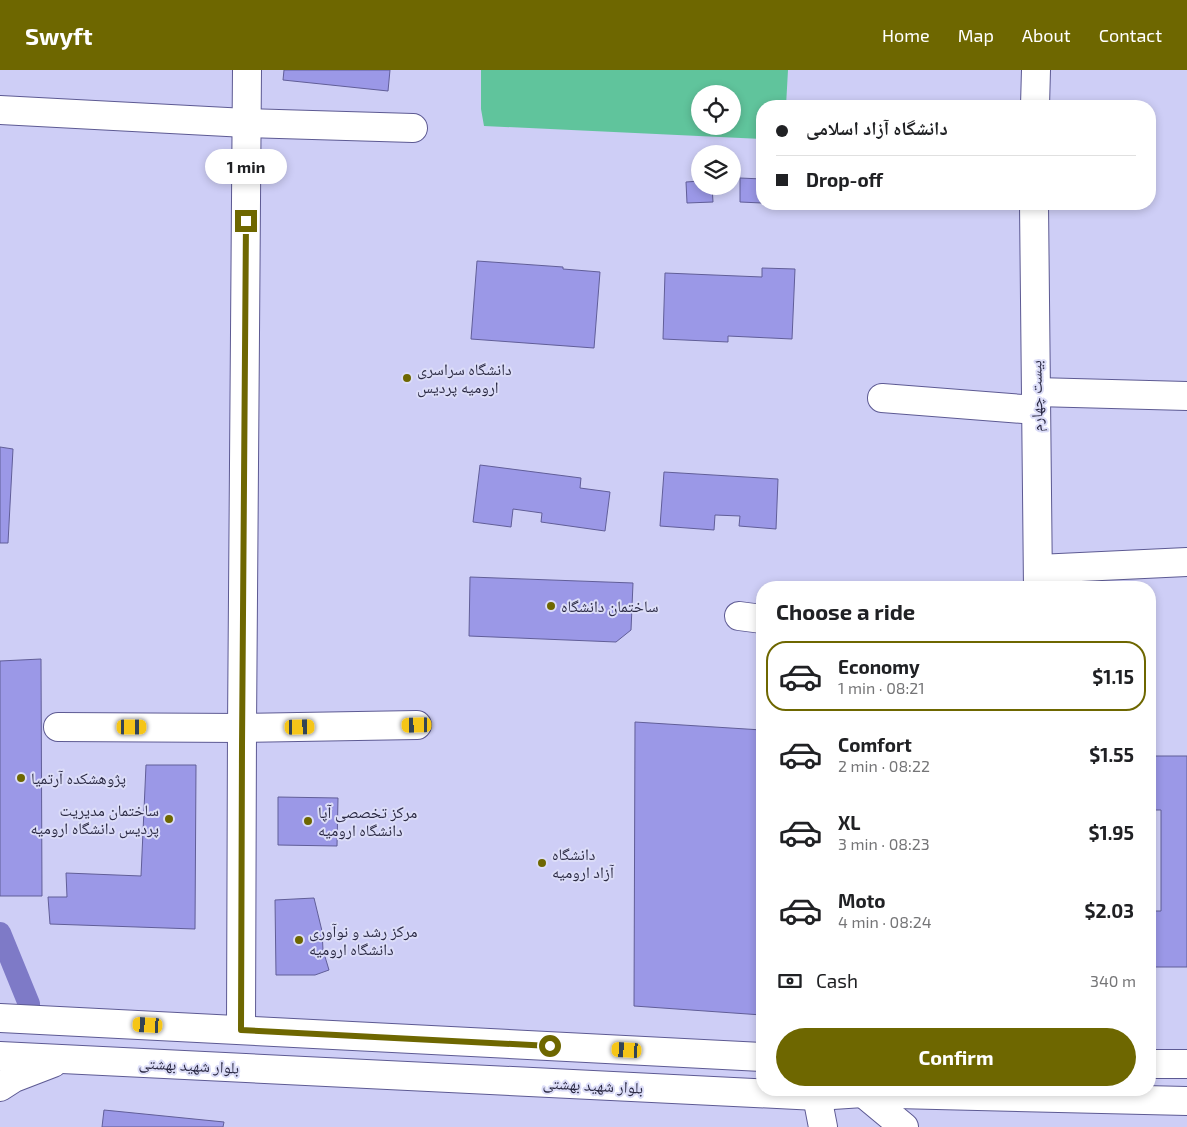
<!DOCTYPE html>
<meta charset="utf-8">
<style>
:root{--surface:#fff;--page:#f2f2f2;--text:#202124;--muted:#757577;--line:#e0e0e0;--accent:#6e6700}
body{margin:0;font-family:"Exo 2","Noto Naskh Arabic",sans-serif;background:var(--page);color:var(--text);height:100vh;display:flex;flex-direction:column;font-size:19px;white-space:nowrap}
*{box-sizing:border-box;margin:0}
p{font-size:16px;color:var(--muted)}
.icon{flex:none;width:28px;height:28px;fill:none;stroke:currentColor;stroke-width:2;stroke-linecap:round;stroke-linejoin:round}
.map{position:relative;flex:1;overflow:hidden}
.side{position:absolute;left:756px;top:511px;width:400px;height:515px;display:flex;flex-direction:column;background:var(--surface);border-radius:20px;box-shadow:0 2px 8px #0003}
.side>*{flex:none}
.hud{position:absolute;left:756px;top:30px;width:400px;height:110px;border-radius:20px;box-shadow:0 2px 8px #0003;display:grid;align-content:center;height:110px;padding:0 20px;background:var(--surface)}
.buttons{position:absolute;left:691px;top:15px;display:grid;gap:10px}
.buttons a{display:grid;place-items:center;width:50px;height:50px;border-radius:50%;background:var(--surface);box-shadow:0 2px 8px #0003;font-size:25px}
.end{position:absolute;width:22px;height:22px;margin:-11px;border:6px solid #6e6700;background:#fff;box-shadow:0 0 0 2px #fff}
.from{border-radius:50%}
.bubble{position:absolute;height:35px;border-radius:18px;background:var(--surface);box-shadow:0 2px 8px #0003;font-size:16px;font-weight:700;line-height:35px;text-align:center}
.car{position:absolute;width:15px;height:30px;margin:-15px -8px;border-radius:6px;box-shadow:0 0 4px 1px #0007;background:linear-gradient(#f5c518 24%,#345 0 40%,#f5c518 0 76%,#345 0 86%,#f5c518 0)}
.hud b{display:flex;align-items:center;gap:18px;height:48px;font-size:19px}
.hud b+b{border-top:1px solid var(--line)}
.hud i{width:12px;height:12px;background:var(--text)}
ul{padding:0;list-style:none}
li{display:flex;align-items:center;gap:15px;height:70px;margin:0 10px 8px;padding:0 10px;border:2px solid transparent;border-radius:20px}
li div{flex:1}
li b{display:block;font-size:19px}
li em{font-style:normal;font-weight:700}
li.selected{border-color:var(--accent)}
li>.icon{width:45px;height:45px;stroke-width:1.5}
h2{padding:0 20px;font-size:22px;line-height:60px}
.pay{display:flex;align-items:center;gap:12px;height:55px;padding:0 20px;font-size:19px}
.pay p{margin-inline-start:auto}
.button{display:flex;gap:10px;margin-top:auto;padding:10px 20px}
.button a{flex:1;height:58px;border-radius:30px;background:var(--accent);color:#fff;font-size:20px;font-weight:700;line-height:58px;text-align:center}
header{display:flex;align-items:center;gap:30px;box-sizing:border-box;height:70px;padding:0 25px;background:var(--accent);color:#fff}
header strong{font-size:24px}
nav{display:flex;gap:28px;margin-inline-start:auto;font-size:18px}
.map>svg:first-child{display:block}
.green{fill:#60c49c;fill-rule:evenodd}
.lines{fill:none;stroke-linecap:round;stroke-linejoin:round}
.canal{stroke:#7e7ac7;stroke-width:22}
.building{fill:#9b98e7;stroke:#615e98}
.minor-casing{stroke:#5d5a93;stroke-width:30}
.major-casing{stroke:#5d5a93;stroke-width:30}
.minor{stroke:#fff;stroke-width:28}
.major{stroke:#fff;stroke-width:28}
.route{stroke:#6e6700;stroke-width:6}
.poi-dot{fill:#6e6700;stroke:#dcddf8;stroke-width:2}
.labels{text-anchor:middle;stroke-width:4;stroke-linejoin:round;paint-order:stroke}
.poi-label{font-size:16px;fill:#2b2a44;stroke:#dcddf8;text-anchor:start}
.street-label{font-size:16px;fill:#2b2a44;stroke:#dcddf8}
</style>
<header>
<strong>Swyft</strong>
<nav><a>Home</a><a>Map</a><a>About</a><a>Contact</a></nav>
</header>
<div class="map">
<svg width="1187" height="1057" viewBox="0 0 1187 1057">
<rect width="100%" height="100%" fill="#cecef6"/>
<!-- green -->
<path class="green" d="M481,0H788L786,36H762V69L484,56L481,39ZM700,24H732V56H700Z"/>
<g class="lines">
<!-- canal -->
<path class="canal" d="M0,863L29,934"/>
</g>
<!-- building -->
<g class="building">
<path d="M284,0H390L388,21L283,10Z"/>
<path d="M740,108L762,109V133L740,132Z"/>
<path d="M700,111V116H712L713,132L687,133L686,112Z"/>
<path d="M477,191L563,197V199L600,202L594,278L471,269Z"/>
<path d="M762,198L795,199L792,269L728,266V272L663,269L665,203L762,207Z"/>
<path d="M0,377L13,379L8,473H0Z"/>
<path d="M480,395L581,408L580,418L610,422L605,461L541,452L542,443L513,439L511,457L473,452Z"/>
<path d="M664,402L778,409L776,459L739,456L740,446L715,445L714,460L660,456Z"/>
<path d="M470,507L633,513L631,560L616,572L469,566Z"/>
<path d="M41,589L42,826H0V591Z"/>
<path d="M635,652L762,660V945L634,936Z"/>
<path d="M1150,686H1187V897H1150V841H1161V740H1150Z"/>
<path d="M146,695H196L195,859L50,854L48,827H67L66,803L141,806Z"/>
<path d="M278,727L338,728L337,776L278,775Z"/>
<path d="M314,828L322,861L323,880L329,900L315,905H276L275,830Z"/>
<path d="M104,1040L224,1052L223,1057H102Z"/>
</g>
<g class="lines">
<defs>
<g id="minor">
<path d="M1035,36L1036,0"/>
<path d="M0,40L246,53L413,58"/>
<path d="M1034,134L1038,518"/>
<path d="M1036,322L1187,326"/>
<path d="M882,328L1036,340"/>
<path d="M1038,499L1187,492"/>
<path d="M739,546L762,549"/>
<path d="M58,657L242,658L417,655"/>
<path d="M241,960L242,658L247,0"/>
<path d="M817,1026L823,1057"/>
</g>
<g id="major">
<path d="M0,948L762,987"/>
<path d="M0,986L817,1026L863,1023L896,1024L1187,1031"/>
<path d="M1150,994H1187"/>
<path d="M0,1017L14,1008L53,993"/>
<path d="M863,1023L904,1057"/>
</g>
</defs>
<!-- minor casing -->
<use href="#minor" class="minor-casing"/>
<!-- major casing -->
<use href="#major" class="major-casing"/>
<!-- minor -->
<use href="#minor" class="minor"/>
<!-- major -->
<use href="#major" class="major"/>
</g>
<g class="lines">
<!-- route -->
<path class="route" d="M246,151L242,676L241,960L550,976"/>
</g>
<!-- markers -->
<g class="poi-dot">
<circle cx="407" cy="308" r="5"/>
<circle cx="551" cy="536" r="5"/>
<circle cx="21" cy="708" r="5"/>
<circle cx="169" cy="749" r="5"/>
<circle cx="308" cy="751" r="5"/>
<circle cx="542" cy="793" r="5"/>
<circle cx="299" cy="870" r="5"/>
</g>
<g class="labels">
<!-- poi labels -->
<g class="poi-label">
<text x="417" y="305">دانشگاه سراسری<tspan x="417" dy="18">ارومیه پردیس</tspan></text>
<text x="561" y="542">ساختمان دانشگاه</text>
<text x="31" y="714">پژوهشکده آرتمیا</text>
<text x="159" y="746" text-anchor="end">ساختمان مدیریت<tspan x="159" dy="18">پردیس دانشگاه ارومیه</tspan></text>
<text x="318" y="748">مرکز تخصصی آپا<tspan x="318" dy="18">دانشگاه ارومیه</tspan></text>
<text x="552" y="790">دانشگاه<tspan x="552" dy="18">آزاد ارومیه</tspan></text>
<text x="309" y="867">مرکز رشد و نوآوری<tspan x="309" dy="18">دانشگاه ارومیه</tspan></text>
</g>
<!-- street labels -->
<g class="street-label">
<text transform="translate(1036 326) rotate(-91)" y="6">بیست چهارم</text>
<text transform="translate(189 995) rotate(3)" y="6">بلوار شهید بهشتی</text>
<text transform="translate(593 1015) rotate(3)" y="6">بلوار شهید بهشتی</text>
</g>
</g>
</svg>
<div class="buttons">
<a><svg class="icon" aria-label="locate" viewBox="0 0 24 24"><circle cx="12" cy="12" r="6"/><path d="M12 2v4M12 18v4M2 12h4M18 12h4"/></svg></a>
<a><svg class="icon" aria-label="layers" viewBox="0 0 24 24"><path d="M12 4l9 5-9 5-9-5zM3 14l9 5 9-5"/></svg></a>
</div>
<i class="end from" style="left:550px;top:976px"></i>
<i class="end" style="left:246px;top:151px"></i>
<div class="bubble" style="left:205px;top:79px;width:82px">1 min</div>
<i class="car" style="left:417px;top:655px;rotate:269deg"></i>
<i class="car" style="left:132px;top:657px;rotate:90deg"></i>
<i class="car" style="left:300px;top:657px;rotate:89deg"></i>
<i class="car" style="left:148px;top:955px;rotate:273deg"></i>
<i class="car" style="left:627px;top:980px;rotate:273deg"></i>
<div class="hud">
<b><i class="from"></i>دانشگاه آزاد اسلامی</b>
<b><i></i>Drop-off</b>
</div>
<section class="side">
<h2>Choose a ride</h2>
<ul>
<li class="selected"><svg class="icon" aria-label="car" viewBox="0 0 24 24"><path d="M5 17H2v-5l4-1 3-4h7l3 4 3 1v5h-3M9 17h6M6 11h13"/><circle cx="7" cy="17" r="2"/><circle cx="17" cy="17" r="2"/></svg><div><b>Economy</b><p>1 min · 08:21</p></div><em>$1.15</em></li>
<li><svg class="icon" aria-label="car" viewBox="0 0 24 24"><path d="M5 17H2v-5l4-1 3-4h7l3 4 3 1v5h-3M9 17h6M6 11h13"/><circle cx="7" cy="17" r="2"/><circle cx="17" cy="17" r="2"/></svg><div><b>Comfort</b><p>2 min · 08:22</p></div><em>$1.55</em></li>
<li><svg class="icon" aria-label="car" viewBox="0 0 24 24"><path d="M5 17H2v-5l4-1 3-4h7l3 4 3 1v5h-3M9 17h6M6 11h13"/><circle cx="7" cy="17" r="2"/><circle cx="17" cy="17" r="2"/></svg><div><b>XL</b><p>3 min · 08:23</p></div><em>$1.95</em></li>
<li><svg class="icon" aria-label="car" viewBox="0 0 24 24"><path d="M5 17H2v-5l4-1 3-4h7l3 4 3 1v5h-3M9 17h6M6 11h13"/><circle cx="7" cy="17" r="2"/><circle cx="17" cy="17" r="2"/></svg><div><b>Moto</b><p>4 min · 08:24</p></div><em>$2.03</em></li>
</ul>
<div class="pay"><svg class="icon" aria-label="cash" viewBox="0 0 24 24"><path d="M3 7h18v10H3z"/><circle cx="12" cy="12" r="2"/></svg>Cash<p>340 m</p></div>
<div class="button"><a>Confirm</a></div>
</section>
</div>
